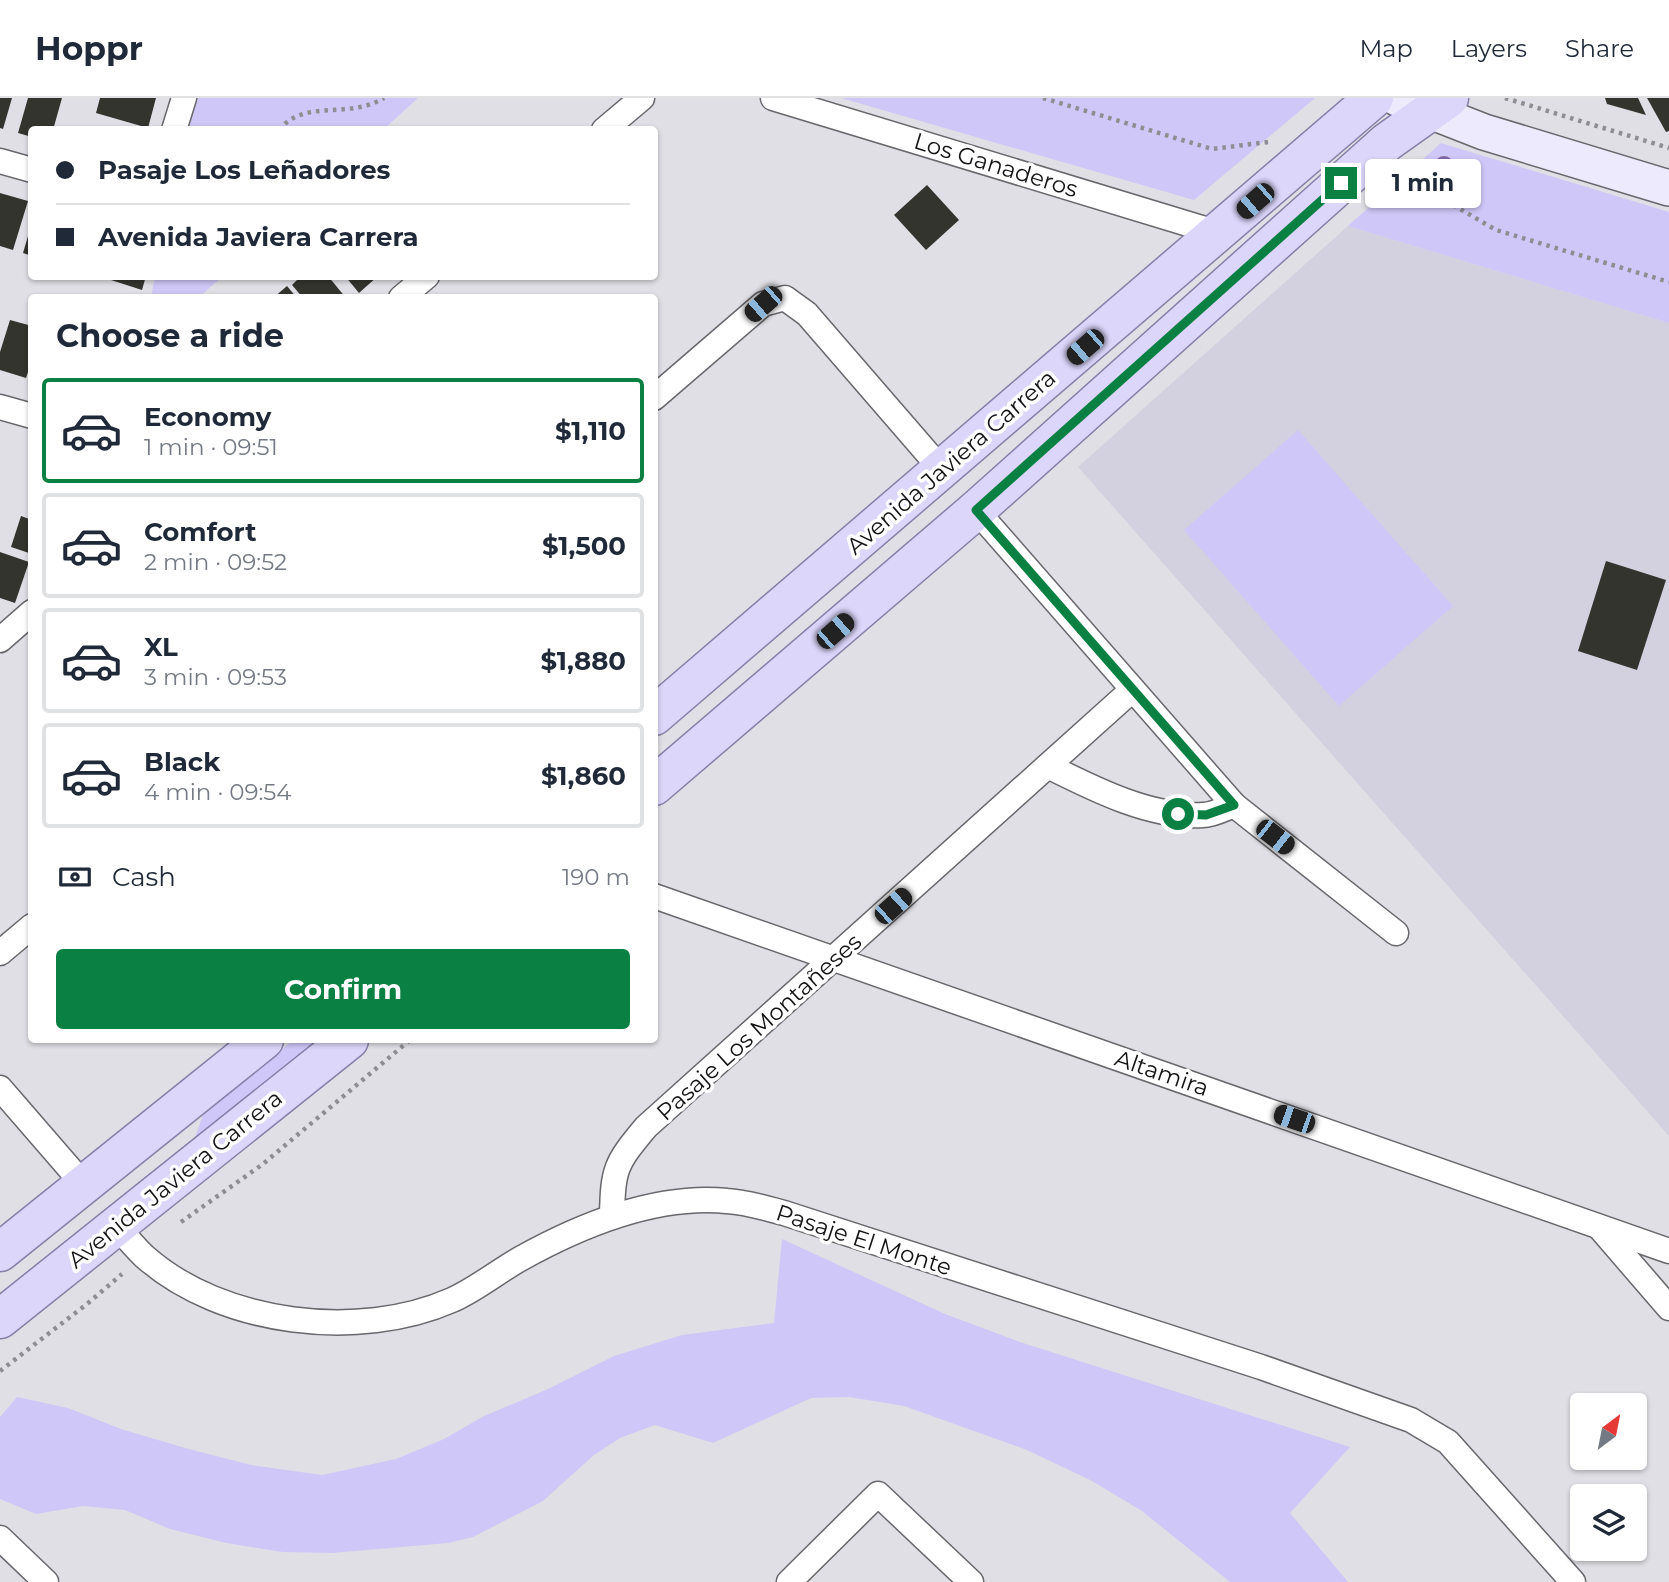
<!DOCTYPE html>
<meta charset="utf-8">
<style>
:root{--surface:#fff;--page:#f2f2f3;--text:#1f2937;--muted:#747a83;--line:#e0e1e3;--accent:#0b8043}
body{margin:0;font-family:Montserrat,sans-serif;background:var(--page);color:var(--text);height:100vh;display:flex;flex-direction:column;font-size:26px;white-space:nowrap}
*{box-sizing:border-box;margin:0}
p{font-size:23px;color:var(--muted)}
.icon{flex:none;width:38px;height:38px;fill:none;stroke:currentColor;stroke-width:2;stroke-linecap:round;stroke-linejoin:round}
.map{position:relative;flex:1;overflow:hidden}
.details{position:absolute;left:28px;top:196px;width:630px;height:749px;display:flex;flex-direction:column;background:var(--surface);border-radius:7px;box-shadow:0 2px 5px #0004}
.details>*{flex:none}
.hud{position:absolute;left:28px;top:28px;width:630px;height:154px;border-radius:7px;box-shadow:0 2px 5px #0004;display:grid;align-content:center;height:154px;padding:0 28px;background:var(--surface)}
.needle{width:46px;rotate:32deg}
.fabs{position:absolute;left:1570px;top:1295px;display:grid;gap:14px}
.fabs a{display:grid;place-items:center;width:77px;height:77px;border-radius:7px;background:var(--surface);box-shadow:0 2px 5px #0004;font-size:35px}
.end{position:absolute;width:32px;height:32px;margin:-16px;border:9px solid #0b8043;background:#fff;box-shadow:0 0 0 4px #fff}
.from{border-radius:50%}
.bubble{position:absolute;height:49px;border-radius:7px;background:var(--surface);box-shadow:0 2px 5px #0004;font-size:23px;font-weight:700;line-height:49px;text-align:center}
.car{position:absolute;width:21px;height:42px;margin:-21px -10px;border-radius:9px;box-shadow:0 0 5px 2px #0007;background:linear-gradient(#222 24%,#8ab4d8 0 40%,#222 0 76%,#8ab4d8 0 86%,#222 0)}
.hud b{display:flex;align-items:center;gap:24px;height:66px;font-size:26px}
.hud b+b{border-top:2px solid var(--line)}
.hud i{width:18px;height:18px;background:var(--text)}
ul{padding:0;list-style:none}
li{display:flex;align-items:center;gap:21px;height:105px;margin:0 14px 10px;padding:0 14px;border:4px solid var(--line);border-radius:7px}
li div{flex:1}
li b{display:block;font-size:26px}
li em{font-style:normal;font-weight:700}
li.on{border-color:var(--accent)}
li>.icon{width:63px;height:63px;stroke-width:1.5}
h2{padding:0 28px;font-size:32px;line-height:84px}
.pay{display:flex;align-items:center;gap:18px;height:77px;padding:0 28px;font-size:26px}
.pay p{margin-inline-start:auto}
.button{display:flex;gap:14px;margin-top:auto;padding:14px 28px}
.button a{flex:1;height:80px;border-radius:7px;background:var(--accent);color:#fff;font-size:28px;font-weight:700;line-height:80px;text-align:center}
header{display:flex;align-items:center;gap:42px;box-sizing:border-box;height:98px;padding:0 35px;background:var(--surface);border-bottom:2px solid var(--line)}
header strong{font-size:33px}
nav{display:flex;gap:38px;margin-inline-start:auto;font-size:24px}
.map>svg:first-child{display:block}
.built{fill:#d3d1df}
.green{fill:#cfc7f7}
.building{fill:#34342f}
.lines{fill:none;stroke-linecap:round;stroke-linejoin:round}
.street-casing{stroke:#67676c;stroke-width:27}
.secondary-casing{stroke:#67676c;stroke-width:38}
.primary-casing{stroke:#877fa8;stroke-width:41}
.path{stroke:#8e8d92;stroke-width:4.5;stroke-dasharray:3.5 5;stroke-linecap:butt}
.street{stroke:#fff;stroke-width:24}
.secondary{stroke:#eeeafd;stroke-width:35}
.primary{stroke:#dcd6fb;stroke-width:38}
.tree{fill:#8269a7}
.route{stroke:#0b8043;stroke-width:9}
.labels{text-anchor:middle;stroke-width:7;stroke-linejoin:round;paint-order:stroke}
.street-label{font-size:23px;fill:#131214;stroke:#fff}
</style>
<header>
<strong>Hoppr</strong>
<nav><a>Map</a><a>Layers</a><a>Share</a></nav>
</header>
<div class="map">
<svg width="1669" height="1484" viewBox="0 0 1669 1484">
<rect width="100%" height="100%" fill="#e0dfe5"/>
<!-- built -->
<path class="built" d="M1348,128L1669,225V1038L1078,369Z"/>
<!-- green -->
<g class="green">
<path d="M184,0H418L384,31L174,32Z"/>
<path d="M841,0H1315L1194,102Z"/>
<path d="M1441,45L1669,114V225L1348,128Z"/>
<path d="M155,179V178L222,179L199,199H151Z"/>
<path d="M1298,332L1453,508L1339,608L1184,432Z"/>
<path d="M293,942H324L191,1051L204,1014Z"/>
<path d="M782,1141L945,1216L1023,1245L1350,1349L1290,1415L1348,1484H1230L1142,1413L1092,1383L1027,1352L904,1308L849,1299L811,1300L713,1345L655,1327L620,1340L594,1357L543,1403L473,1439L448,1445L332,1455L283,1454L226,1445L170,1431L125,1412L83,1408L36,1416L0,1401V1319L17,1299L68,1310L121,1331L185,1350L251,1367L322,1377L396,1361L444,1341L484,1318L548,1291L614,1258L682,1237L774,1225Z"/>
</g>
<!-- building -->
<g class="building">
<path d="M0,0H12L3,31L0,30Z"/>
<path d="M28,0H62L53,32H32V39L18,35Z"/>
<path d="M100,0H156L148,30L96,15Z"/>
<path d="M1605,0H1638L1646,17L1607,6Z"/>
<path d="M1647,0H1669V33L1666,34Z"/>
<path d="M927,87L959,122L926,152L894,117Z"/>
<path d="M0,95L28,103L13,152L0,148Z"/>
<path d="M31,128H32V158L23,155Z"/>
<path d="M112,178H146L142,192L111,182Z"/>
<path d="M301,178H328L346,200H303L292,187Z"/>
<path d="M345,178H378L359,195Z"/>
<path d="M287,188L297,200H273Z"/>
<path d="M10,222L32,228V262L26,280L0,272V254Z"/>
<path d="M21,418L32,422V456L11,449Z"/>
<path d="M0,454L29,464L15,505L0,500Z"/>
<path d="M1606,463L1666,482L1637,572L1578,553Z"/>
</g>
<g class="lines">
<defs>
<g id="street">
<path d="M773,0L1218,135"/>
<path d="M174,32L184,0"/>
<path d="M604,32L642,0"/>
<path d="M0,63L32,72"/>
<path d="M401,200L427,178"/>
<path d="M654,300L763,206L785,200L807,216L942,372"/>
<path d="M0,309L32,318"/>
<path d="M976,412L1234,707L1396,835"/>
<path d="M0,542L32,514"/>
<path d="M1048,668C1094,691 1151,720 1203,717C1213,717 1224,711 1234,707"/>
<path d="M654,798L1669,1153"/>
<path d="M0,855L32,828"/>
<path d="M0,990L84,1087"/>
<path d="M612,1118C613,1071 615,1066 646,1029L1132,592"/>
<path d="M116,1128C126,1138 135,1150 145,1159C222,1227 359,1243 452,1202C475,1192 497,1174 520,1161C581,1127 655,1096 727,1103C746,1104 765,1110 784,1115L1261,1269L1411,1322L1448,1344L1573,1484"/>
<path d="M1600,1130L1669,1210"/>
<path d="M0,1440L46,1484"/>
<path d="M789,1484L878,1396L971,1484"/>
</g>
<path id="secondary" d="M1397,0L1484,34L1669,90"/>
<g id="primary">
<path d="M654,618L1374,0"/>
<path d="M654,688L976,412L1387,44L1449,0"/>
<path d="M0,1154L264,942"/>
<path d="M0,1221L349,942"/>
</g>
</defs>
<!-- street casing -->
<use href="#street" class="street-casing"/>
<!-- secondary casing -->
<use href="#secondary" class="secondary-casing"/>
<!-- primary casing -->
<use href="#primary" class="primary-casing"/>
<!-- path -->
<g class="path">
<path d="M1043,0L1212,51L1268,44"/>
<path d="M1505,0L1669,50"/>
<path d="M279,32C305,0 348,22 384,0"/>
<path d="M1402,77L1496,132L1669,184"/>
<path d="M181,1124L263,1066L410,942"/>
<path d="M0,1273L87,1206L122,1176"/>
</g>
<!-- street -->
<use href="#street" class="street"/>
<!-- secondary -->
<use href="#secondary" class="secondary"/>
<!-- primary -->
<use href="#primary" class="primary"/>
</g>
<!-- trees -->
<circle class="tree" cx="1444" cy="68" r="10"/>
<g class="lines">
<!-- route -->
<path class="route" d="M1178,716L1206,717L1234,707L976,412L1341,85"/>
</g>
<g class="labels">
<!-- street labels -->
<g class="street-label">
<text transform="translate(996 67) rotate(17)" y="8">Los Ganaderos</text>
<text transform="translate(951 364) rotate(-41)" y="8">Avenida Javiera Carrera</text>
<text transform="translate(759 929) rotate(-42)" y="8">Pasaje Los Montañeses</text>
<text transform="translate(1162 975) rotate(19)" y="8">Altamira</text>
<text transform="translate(175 1081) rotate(-39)" y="8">Avenida Javiera Carrera</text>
<text transform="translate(864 1142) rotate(18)" y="8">Pasaje El Monte</text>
</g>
</g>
</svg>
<div class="fabs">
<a><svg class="needle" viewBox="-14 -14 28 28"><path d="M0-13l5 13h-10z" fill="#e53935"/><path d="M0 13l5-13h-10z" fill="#747a83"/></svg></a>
<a><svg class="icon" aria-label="layers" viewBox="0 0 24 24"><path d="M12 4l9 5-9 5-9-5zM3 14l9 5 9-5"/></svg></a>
</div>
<i class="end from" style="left:1178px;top:716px"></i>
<i class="end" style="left:1341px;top:85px"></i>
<div class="bubble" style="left:1365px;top:61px;width:116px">1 min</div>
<i class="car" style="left:1255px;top:103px;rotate:229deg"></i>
<i class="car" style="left:763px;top:206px;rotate:229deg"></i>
<i class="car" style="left:1085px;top:249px;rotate:229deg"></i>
<i class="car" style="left:835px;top:533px;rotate:49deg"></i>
<i class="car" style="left:1275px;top:739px;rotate:128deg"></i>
<i class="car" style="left:893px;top:808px;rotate:48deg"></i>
<i class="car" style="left:1294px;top:1021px;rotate:289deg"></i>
<div class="hud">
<b><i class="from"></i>Pasaje Los Leñadores</b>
<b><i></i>Avenida Javiera Carrera</b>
</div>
<section class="details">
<h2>Choose a ride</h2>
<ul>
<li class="on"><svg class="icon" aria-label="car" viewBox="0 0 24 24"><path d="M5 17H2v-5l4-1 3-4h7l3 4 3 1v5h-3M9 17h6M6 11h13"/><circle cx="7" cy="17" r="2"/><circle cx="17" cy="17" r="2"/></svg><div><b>Economy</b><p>1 min · 09:51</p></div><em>$1,110</em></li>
<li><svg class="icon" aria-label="car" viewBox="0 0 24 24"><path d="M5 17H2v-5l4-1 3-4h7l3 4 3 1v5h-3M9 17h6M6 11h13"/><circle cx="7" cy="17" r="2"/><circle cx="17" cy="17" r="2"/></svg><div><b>Comfort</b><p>2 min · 09:52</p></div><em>$1,500</em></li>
<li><svg class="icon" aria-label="car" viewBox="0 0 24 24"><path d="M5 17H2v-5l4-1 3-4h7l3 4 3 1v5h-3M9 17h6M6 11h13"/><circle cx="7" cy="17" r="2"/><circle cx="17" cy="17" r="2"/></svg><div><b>XL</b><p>3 min · 09:53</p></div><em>$1,880</em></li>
<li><svg class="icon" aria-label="car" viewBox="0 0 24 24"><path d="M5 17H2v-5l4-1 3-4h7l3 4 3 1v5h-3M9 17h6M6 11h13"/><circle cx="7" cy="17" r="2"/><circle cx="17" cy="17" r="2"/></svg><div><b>Black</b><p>4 min · 09:54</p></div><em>$1,860</em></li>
</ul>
<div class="pay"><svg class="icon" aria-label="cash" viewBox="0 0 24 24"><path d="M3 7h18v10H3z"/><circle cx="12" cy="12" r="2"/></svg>Cash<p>190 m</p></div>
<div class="button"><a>Confirm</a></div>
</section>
</div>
